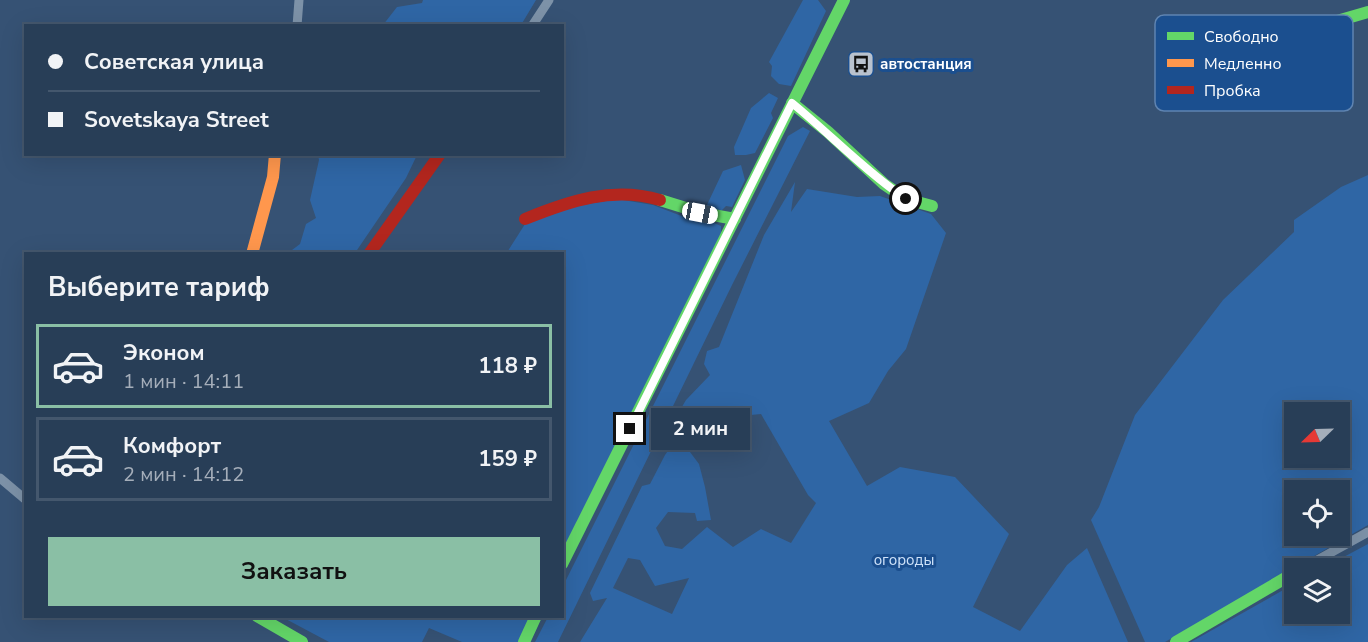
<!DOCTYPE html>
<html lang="ru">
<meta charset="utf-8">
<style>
:root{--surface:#283e57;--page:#30455d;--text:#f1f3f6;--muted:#a5aeba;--line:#44576d;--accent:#8abfa5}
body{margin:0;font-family:"Nunito Sans",sans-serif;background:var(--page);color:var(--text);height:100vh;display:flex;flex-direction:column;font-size:22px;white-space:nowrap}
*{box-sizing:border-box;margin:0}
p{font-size:20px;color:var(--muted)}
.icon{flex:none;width:33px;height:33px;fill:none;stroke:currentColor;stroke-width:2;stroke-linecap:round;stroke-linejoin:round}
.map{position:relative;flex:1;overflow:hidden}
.sheet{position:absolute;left:24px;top:252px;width:540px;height:366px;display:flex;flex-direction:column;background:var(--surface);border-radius:0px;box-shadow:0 6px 24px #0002,0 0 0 2px var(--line)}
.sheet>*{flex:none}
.guide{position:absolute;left:24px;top:24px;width:540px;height:132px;border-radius:0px;box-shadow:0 6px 24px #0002,0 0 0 2px var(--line);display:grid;align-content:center;height:132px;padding:0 24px;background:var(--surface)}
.needle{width:39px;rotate:247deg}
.buttons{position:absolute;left:1284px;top:402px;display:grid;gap:12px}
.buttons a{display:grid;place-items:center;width:66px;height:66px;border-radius:0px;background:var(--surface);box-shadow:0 6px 24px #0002,0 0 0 2px var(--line);font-size:30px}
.end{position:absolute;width:27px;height:27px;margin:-14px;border:8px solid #fff;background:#111;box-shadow:0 0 0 3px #111}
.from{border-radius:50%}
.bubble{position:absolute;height:42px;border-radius:0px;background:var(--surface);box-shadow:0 6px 24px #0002,0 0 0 2px var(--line);font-size:20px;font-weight:700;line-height:42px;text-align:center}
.car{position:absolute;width:18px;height:36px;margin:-18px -9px;border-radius:8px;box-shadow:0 0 4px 2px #0007;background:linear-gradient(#fff 24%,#345 0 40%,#fff 0 76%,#345 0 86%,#fff 0)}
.guide b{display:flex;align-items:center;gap:21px;height:57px;font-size:22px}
.guide b+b{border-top:2px solid var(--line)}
.guide i{width:15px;height:15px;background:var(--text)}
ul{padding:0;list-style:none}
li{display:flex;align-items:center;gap:18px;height:84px;margin:0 12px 9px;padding:0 12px;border:3px solid var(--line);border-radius:0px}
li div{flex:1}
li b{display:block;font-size:22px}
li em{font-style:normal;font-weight:700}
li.current{border-color:var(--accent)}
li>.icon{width:54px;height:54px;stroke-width:1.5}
h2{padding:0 24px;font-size:27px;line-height:72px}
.button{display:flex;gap:12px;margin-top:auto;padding:12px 24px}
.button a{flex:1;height:69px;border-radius:0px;background:var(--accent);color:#111;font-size:24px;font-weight:700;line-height:69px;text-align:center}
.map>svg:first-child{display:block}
.green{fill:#2f66a5;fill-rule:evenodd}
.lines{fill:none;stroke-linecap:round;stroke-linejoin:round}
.street{stroke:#7d92a8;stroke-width:9}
.fast{stroke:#63d668;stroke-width:12}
.slow{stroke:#ff974d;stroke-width:12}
.jam{stroke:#b3261e;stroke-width:12}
.route{stroke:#fff;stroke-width:8}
.labels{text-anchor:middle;stroke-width:6;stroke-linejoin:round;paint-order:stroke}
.poi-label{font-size:15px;font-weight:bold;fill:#fff;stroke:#1b4f8f;text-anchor:start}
.park-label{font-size:15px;fill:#cfe3fa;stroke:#1b4f8f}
.key{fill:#1b4f8f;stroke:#5f84b1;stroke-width:1.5}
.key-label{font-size:16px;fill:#fff}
</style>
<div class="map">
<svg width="1368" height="642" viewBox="0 0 1368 642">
<rect width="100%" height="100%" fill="#365274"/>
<!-- green -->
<g class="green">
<path d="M423,0H536L521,25H383L397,7L422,3Z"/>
<path d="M803,0H818L826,11L791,86L779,84L771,76L772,66L769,62Z"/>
<path d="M769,93L778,98L771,113L773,118L755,153L746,155H735L734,147L751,108Z"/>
<path d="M803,127L810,131L732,285L558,642H535L548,617L562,616L563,586L788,136Z"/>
<path d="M318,155H417L406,178L355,253H288L300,244L306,224L316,218L310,200L319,160Z"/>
<path d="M741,165L745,180L732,207L726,206L721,211H711L706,207L723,171Z"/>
<path d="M1368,175V525L1165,642H1145L1091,520L1099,507L1135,415L1223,300L1294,232V220L1341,187ZM1294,412H1340V458H1294ZM1294,490H1340V536H1294Z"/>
<path d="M795,182L791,212L807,189L857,197L880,196L931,214L946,233L906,349L888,371L869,403L829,421L867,486L900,467L955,477L1009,534L973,607L1020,631L1067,565L1087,548L1128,642H580L607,598L593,601L590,593L642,486L650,484L665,455L678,437L666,434L686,400L710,375L704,364L707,351L719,347L764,235ZM761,414L808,495L816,503L791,543L761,529L733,547L707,527L682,549L665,546L656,528L668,512L695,513L697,521L711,520L705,487L699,464L684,444L687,436L700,438L717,428L730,417ZM628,558L640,560L655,586L689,578L672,614L613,588Z"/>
<path d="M617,199L653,205L697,222L705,219L721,226V235L563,552L562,254H506L527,221L571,207Z"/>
<path d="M1368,544V642H1191L1294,584V614H1340V568H1323Z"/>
<path d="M282,617H530L518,642H462L429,628L422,642H329Z"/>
</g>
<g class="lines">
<!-- street -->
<g class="street">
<path d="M297,26L299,0"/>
<path d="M532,26L549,0"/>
<path d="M0,478L26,500"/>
<path d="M1303,568L1368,532"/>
</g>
<!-- fast -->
<g class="fast">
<path d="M1313,22L1337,21L1368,12"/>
<path d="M792,103L828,132L884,184L906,199L932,206"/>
<path d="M660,200L702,213L735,219"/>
<path d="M562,564L844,0"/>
<path d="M257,616L302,642"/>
<path d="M524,642L536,616"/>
<path d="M1176,642L1294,573"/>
</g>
<!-- slow -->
<path class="slow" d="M252,254L273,177L275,154"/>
<!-- jam -->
<g class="jam">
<path d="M525,219C569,201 613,186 660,200"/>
<path d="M369,254L440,154"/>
</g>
</g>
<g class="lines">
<!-- route -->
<path class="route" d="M630,429L792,103C830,134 865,171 906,199"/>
</g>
<!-- icons -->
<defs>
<symbol id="bus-square" viewBox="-11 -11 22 22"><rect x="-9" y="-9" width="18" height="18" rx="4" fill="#b9c2ce" stroke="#1b4f8f"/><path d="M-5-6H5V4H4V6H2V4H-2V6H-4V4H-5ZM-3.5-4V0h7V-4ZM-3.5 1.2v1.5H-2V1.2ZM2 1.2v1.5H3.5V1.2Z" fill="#111"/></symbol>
</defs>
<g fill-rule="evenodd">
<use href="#bus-square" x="846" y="49" width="30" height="30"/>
</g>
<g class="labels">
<!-- poi labels -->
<g class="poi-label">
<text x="880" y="69">автостанция</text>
</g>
<!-- park labels -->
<g class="park-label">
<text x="904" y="565">огороды</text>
</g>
</g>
<!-- legend -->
<rect x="1155" y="15" width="198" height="96" rx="9" class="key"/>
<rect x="1167" y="32" width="27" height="8" fill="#63d668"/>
<rect x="1167" y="59" width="27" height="8" fill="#ff974d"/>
<rect x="1167" y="86" width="27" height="8" fill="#b3261e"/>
<g class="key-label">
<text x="1204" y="42">Свободно</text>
<text x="1204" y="69">Медленно</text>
<text x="1204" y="96">Пробка</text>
</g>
</svg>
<div class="buttons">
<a><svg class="needle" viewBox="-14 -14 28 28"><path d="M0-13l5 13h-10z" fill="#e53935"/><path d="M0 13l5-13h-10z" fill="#a5aeba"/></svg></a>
<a><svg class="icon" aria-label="locate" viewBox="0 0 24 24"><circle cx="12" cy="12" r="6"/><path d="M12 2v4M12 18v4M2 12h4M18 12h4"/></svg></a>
<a><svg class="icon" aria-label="layers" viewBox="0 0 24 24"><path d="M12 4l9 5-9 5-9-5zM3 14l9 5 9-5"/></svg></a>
</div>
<i class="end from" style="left:906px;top:199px"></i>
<i class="end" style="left:630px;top:429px"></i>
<div class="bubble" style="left:651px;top:408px;width:99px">2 мин</div>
<i class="car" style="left:700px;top:213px;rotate:101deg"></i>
<div class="guide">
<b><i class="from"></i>Советская улица</b>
<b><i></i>Sovetskaya Street</b>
</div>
<section class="sheet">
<h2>Выберите тариф</h2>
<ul>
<li class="current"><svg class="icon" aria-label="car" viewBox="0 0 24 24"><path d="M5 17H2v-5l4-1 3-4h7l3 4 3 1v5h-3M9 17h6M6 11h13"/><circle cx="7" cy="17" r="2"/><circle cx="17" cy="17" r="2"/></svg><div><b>Эконом</b><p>1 мин · 14:11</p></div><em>118 ₽</em></li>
<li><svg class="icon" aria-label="car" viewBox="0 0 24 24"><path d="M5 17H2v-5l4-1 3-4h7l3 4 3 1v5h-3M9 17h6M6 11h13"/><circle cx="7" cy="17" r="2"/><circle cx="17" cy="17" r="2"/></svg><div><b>Комфорт</b><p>2 мин · 14:12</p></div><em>159 ₽</em></li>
</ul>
<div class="button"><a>Заказать</a></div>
</section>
</div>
